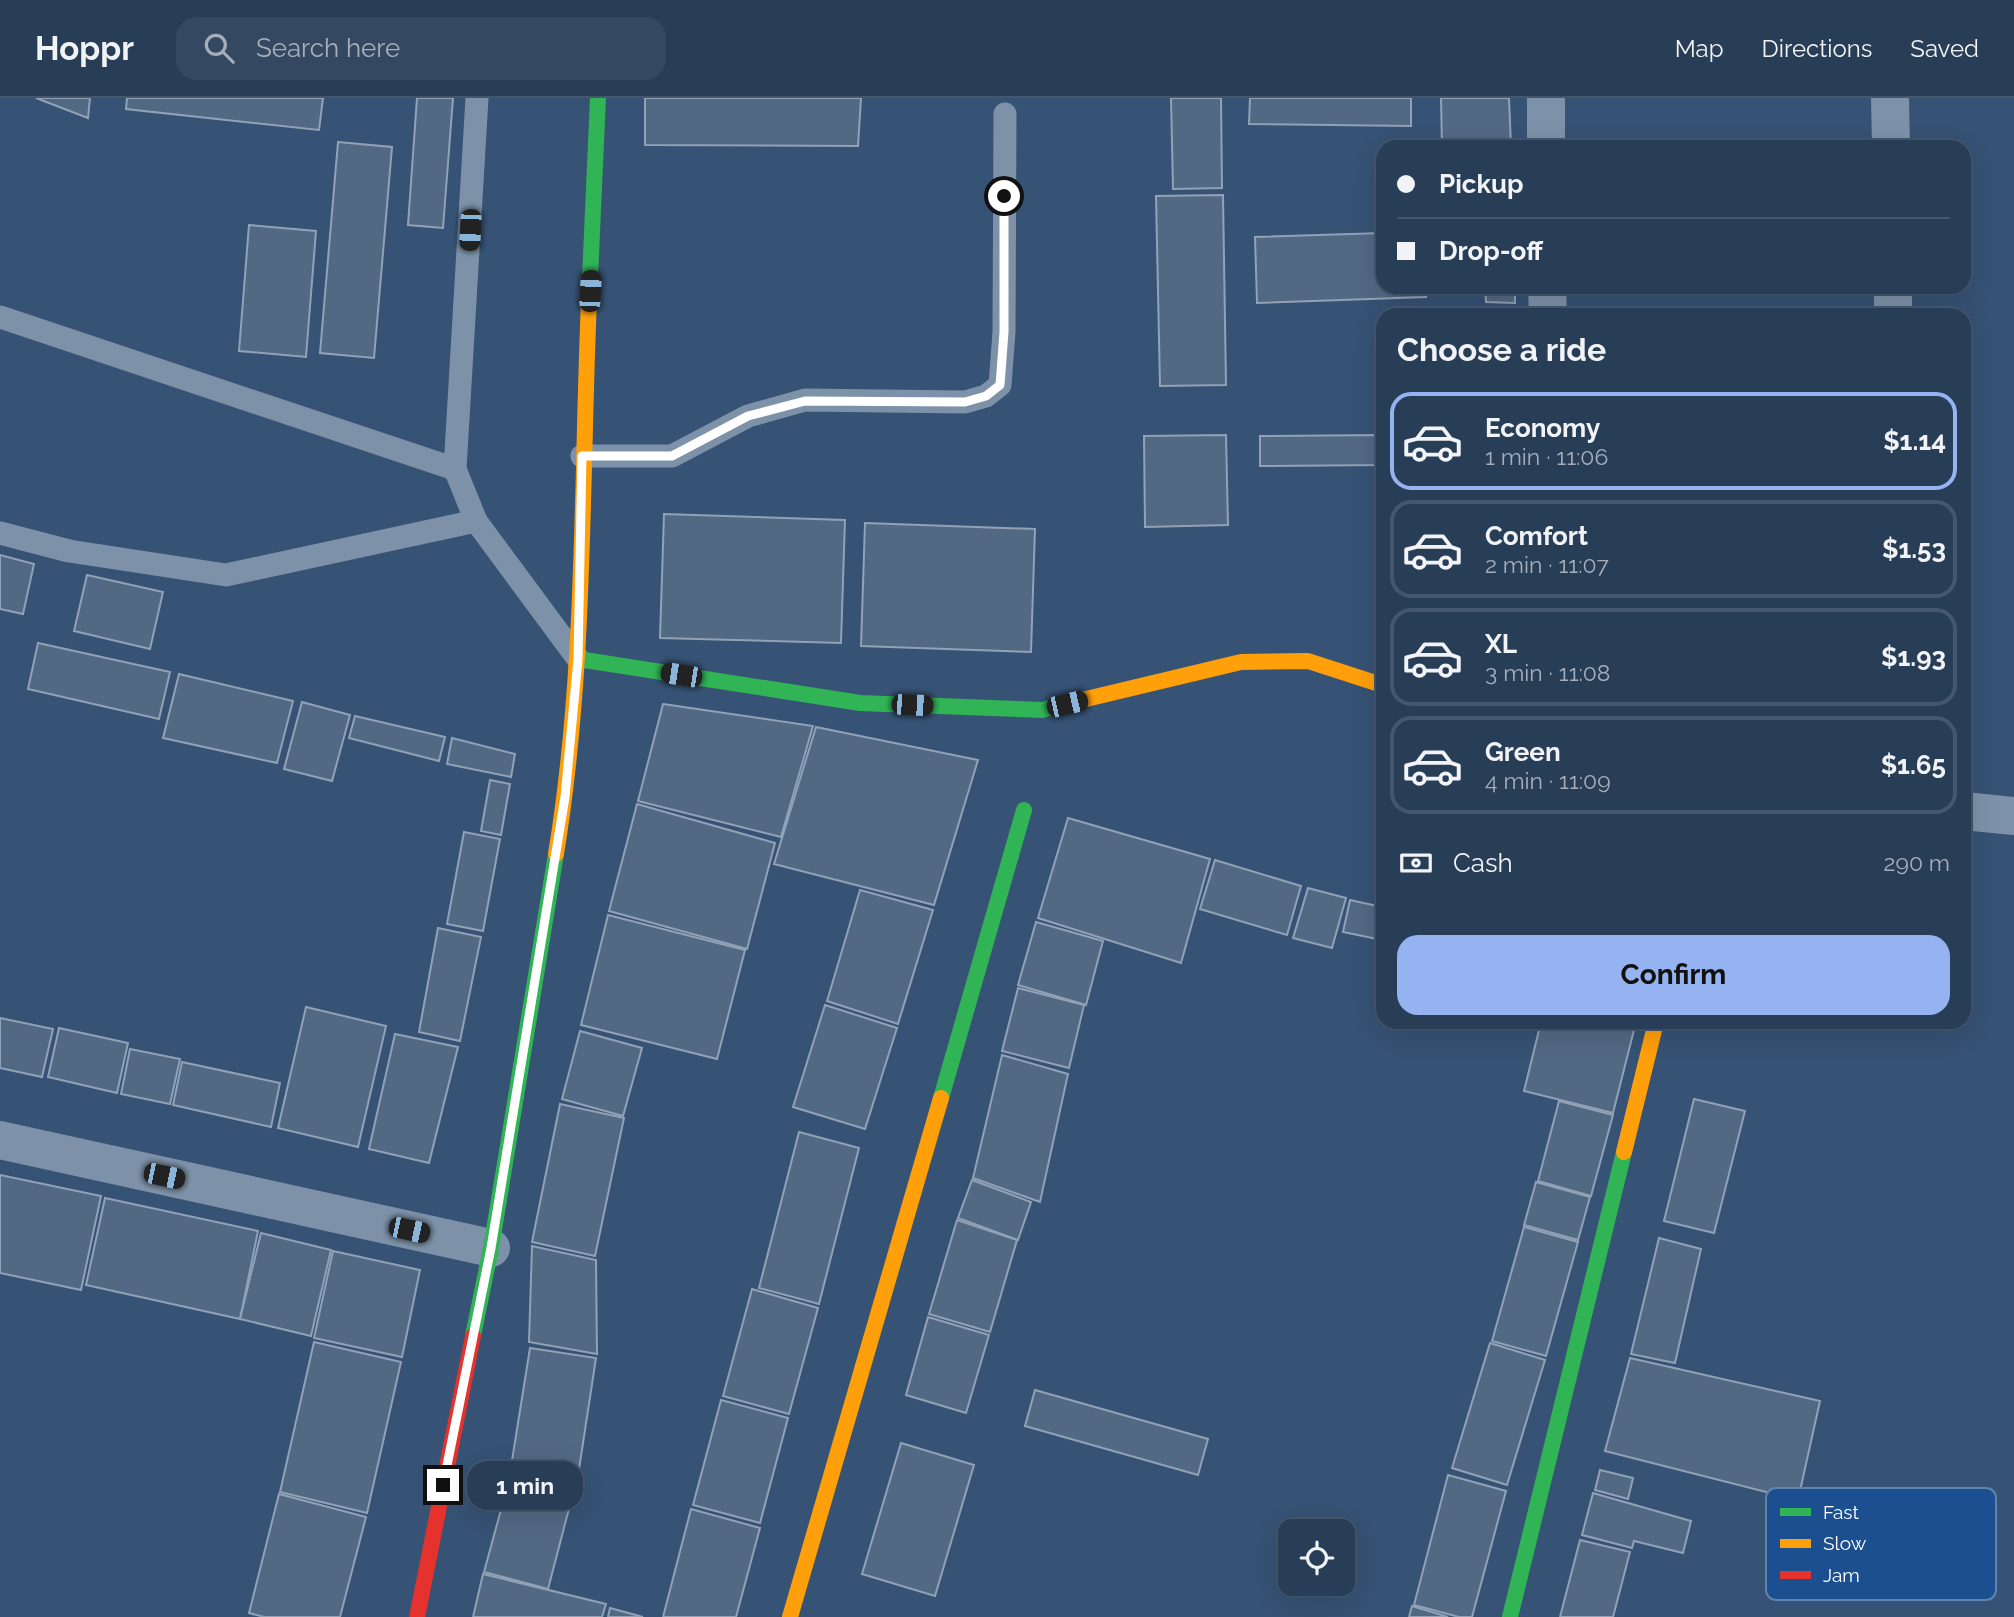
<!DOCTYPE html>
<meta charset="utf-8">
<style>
:root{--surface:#283e57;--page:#344961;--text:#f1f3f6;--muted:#a5aeba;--line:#44576d;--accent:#95b2f1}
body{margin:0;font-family:Raleway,sans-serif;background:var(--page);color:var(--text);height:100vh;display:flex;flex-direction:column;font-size:26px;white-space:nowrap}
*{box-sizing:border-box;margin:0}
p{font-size:23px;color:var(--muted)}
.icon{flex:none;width:38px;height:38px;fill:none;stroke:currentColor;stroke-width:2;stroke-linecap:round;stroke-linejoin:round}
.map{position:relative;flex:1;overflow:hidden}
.panel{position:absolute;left:1376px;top:210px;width:595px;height:721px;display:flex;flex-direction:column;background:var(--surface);border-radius:21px;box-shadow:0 7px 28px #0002,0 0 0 2px var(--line)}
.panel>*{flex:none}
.guide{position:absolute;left:1376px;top:42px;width:595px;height:154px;border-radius:21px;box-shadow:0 7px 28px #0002,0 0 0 2px var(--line);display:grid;align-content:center;height:154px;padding:0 21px;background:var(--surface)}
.fabs{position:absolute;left:1278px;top:1421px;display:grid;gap:14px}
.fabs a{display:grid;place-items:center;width:77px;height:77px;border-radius:14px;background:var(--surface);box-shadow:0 7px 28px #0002,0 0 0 2px var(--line);font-size:35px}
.end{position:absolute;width:32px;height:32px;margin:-16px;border:9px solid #fff;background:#111;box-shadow:0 0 0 4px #111}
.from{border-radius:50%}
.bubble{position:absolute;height:49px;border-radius:21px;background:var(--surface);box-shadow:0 7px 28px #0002,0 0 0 2px var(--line);font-size:23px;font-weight:700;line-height:49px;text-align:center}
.car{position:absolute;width:21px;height:42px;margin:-21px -10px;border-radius:9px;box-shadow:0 0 5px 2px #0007;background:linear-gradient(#222 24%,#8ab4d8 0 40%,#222 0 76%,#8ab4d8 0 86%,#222 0)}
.guide b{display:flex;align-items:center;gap:24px;height:66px;font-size:26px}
.guide b+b{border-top:2px solid var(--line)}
.guide i{width:18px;height:18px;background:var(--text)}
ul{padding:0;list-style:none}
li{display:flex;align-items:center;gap:21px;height:98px;margin:0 14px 10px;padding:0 7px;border:4px solid var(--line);border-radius:21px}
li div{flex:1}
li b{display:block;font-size:26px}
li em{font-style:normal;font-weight:700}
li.current{border-color:var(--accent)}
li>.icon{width:63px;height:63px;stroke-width:1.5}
h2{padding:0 21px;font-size:32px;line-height:84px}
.pay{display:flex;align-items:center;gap:18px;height:77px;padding:0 21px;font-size:26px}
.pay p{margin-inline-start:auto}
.cta{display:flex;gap:14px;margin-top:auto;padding:14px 21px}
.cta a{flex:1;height:80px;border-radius:21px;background:var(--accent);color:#111;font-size:28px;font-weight:700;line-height:80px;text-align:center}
header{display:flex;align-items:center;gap:42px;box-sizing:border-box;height:98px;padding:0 35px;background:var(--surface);border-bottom:2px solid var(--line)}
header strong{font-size:33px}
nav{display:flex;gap:38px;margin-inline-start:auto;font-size:24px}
.search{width:490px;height:63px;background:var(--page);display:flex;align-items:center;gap:18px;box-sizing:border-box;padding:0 24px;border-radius:21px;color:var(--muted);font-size:26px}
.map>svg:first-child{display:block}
.building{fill:#526984;stroke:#92a2b6;stroke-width:2}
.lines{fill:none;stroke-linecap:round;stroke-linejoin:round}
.lane{stroke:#7d92a8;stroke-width:23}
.street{stroke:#7d92a8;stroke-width:38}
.fast{stroke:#30b455;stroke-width:16}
.slow{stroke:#ff9f0a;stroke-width:16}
.jam{stroke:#e5322d;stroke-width:16}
.route{stroke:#fff;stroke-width:9}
.key{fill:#1b4f8f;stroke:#5f84b1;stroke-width:2}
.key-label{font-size:19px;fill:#fff}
</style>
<header>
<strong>Hoppr</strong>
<div class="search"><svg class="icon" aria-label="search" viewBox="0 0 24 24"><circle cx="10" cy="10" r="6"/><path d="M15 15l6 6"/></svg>Search here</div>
<nav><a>Map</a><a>Directions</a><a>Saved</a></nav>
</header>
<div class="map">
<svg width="2014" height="1519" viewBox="0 0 2014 1519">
<rect width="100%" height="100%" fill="#365274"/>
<!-- building -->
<g class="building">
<path d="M36,0H90L88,20Z"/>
<path d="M127,0H323L319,32L126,11Z"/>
<path d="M417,0H453L443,130L408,127Z"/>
<path d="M645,0H861L858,48L645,47Z"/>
<path d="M1171,0H1221L1222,90L1173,91Z"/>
<path d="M1250,0H1411V28L1249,26Z"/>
<path d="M1441,0H1509L1511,49H1442Z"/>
<path d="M338,44L392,49L374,260L320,255Z"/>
<path d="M1223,97L1226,287L1160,288L1156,98Z"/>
<path d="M249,127L316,133L306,259L239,253Z"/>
<path d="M1382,135V189H1426V199L1257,205L1255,139Z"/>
<path d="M1485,189H1515V205L1486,204Z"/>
<path d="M1515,213V217H1450V215Z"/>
<path d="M1226,337L1228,427L1145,429L1144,338Z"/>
<path d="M1382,337V367L1260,368V338Z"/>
<path d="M664,416L845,422L841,545L660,540Z"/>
<path d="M865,425L1035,431L1031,554L861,548Z"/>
<path d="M0,457L34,466L23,516L0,511Z"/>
<path d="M87,477L163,494L150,551L74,533Z"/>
<path d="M38,545L170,574L159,621L28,591Z"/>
<path d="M179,576L293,603L277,665L163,640Z"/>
<path d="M302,604L350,617L332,683L284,671Z"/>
<path d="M663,606L813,628L781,739L638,703Z"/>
<path d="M355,618L445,639L439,663L349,640Z"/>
<path d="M816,629L978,662L934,807L774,766Z"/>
<path d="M452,640L515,656L511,679L447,666Z"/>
<path d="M490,682L510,686L501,737L481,733Z"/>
<path d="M637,706L775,745L747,851L609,813Z"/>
<path d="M1068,720L1210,761L1181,865L1038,820Z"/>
<path d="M464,734L500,741L483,833L447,826Z"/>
<path d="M1215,762L1301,788L1287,837L1200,811Z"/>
<path d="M1308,790L1346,800L1332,850L1293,840Z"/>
<path d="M860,792L933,812L898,926L827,903Z"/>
<path d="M1350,802L1382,809V842L1343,834Z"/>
<path d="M608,817L745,852L717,961L581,927Z"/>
<path d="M1036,824L1103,843L1086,907L1018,887Z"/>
<path d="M438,830L481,839L460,943L419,934Z"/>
<path d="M1018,890L1084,907L1069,970L1002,953Z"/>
<path d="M825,907L897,930L865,1031L793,1009Z"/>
<path d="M306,909L386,928L358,1049L278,1030Z"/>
<path d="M0,920L53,931L42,979L0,970Z"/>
<path d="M1541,924H1636L1613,1015L1524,993Z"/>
<path d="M59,930L128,945L117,995L48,979Z"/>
<path d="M580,933L642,950L623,1018L562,1001Z"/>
<path d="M395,936L458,949L429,1065L369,1051Z"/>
<path d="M130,951L180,961L170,1006L121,996Z"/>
<path d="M1002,957L1068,976L1040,1104L973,1080Z"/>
<path d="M182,964L280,985L271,1029L173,1007Z"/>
<path d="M1694,1001L1745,1013L1714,1135L1664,1123Z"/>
<path d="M1559,1003L1613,1017L1591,1098L1538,1083Z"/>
<path d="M560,1006L624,1020L595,1158L532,1144Z"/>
<path d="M799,1034L859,1050L819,1206L759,1190Z"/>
<path d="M0,1077L101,1098L81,1192L0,1175Z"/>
<path d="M972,1082L1031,1104L1018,1142L958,1120Z"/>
<path d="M1536,1084L1590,1099L1578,1142L1524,1127Z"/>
<path d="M105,1100L258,1133L240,1221L86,1187Z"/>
<path d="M957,1122L1017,1142L990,1234L929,1216Z"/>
<path d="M1524,1129L1578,1144L1546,1258L1492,1243Z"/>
<path d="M261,1135L331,1152L311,1238L240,1221Z"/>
<path d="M1659,1140L1701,1151L1675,1265L1631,1256Z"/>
<path d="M532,1148L596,1162L597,1256L529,1244Z"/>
<path d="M333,1153L420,1172L402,1259L314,1240Z"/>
<path d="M752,1191L818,1210L789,1316L723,1298Z"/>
<path d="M928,1219L989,1237L966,1315L906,1297Z"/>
<path d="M314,1244L401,1264L367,1415L280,1394Z"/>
<path d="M1490,1245L1545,1262L1507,1387L1452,1370Z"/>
<path d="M530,1250L596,1260L576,1391L509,1381Z"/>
<path d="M1630,1260L1820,1303L1798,1402L1605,1353Z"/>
<path d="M1035,1292L1208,1341L1198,1377L1025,1328Z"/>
<path d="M721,1302L788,1320L760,1425L693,1407Z"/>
<path d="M901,1345L974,1367L935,1498L862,1476Z"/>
<path d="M1600,1372L1633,1380L1628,1401L1595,1392Z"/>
<path d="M1448,1377L1506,1393L1472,1519H1459L1414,1507Z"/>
<path d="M508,1386L571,1403L548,1491L484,1474Z"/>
<path d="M1593,1395L1691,1423L1683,1455L1634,1443L1632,1450L1582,1437Z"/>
<path d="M279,1396L366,1419L340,1519H264L249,1515Z"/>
<path d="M691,1411L760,1430L736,1519H663Z"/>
<path d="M1580,1442L1630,1454L1613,1519H1560Z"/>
<path d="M483,1476L606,1506L602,1519H473Z"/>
<path d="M1412,1508L1448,1519H1409Z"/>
<path d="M610,1510L643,1519H608Z"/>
</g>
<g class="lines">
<!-- lane -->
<g class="lane">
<path d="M477,0L455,371L476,423L578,561"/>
<path d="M0,219L455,371"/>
<path d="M582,358H672L748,318L805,302L965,304L986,298L1000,287L1004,234L1005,16"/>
<path d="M0,435L69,453L226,477L476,423"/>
</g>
<!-- street -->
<g class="street">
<path d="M1546,0V49"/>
<path d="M1890,0L1891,49"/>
<path d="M1547,189L1548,217"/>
<path d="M1893,189V217"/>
<path d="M1964,713L2014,718"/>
<path d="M0,1042L491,1150"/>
</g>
<!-- fast -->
<g class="fast">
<path d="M589,202L598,0"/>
<path d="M578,561L860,605L1042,612L1082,602"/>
<path d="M941,1000L1024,712"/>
<path d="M473,1238L491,1150L556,756"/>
<path d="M1510,1519L1624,1054"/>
</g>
<!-- slow -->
<g class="slow">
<path d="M1082,602L1241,564L1308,563L1382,587"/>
<path d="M556,756C586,573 581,387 589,202"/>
<path d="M1624,1054L1656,924"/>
<path d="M790,1519L941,1000"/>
</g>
<!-- jam -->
<path class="jam" d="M417,1519L473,1238"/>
</g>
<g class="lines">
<!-- route -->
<path class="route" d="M443,1387L491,1150L565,699L578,561L582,358H672L748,318L805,303L965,304L986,298L1000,287L1004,234V98"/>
</g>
<!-- legend -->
<rect x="1766" y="1390" width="230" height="112" rx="10" class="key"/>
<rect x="1780" y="1410" width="31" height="8" fill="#30b455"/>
<rect x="1780" y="1441" width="31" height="9" fill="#ff9f0a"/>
<rect x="1780" y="1473" width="31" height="8" fill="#e5322d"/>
<g class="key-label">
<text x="1823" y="1421">Fast</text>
<text x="1823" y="1452">Slow</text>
<text x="1823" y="1484">Jam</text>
</g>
</svg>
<div class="fabs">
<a><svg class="icon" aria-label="locate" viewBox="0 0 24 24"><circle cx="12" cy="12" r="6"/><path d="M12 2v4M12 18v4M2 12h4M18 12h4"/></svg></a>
</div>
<i class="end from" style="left:1004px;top:98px"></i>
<i class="end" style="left:443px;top:1387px"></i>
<div class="bubble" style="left:467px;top:1363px;width:116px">1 min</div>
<i class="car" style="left:470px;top:132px;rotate:183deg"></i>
<i class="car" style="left:590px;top:193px;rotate:3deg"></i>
<i class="car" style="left:681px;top:577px;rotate:279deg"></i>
<i class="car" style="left:1067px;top:606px;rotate:77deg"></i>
<i class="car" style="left:912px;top:607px;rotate:92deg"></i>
<i class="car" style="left:164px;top:1078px;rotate:102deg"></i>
<i class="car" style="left:409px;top:1132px;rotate:102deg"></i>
<div class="guide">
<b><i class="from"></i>Pickup</b>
<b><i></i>Drop-off</b>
</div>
<section class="panel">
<h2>Choose a ride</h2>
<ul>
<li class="current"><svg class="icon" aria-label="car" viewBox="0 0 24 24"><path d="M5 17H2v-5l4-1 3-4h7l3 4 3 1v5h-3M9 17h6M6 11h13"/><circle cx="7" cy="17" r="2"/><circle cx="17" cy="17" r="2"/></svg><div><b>Economy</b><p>1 min · 11:06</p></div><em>$1.14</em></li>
<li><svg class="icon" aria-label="car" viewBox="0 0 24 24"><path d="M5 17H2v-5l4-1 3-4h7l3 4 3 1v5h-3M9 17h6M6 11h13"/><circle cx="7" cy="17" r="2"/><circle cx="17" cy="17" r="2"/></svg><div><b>Comfort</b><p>2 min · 11:07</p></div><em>$1.53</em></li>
<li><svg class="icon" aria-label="car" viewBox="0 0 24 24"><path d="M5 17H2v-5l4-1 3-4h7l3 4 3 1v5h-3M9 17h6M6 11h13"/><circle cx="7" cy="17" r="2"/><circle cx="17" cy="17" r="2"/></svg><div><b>XL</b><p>3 min · 11:08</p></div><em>$1.93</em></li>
<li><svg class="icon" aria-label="car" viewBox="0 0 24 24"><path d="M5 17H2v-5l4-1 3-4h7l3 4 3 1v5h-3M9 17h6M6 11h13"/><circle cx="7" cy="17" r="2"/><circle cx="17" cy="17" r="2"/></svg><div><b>Green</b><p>4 min · 11:09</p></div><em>$1.65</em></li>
</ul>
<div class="pay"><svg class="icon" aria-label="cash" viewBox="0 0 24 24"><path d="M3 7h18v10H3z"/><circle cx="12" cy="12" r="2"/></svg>Cash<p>290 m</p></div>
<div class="cta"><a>Confirm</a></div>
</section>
</div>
